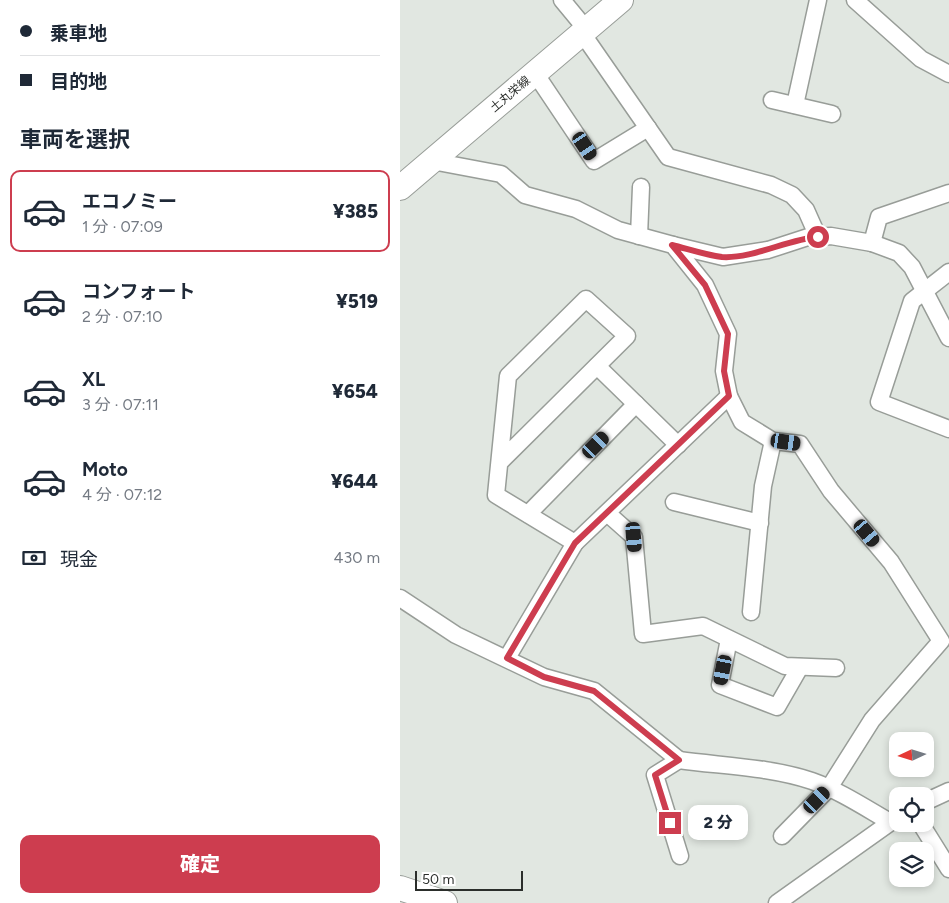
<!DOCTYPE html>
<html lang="ja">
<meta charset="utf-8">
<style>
:root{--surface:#fff;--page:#f6f6f7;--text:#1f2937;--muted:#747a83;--line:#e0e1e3;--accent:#cd3d4f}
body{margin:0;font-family:Figtree,"Noto Sans JP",sans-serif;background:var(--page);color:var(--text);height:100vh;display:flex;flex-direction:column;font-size:19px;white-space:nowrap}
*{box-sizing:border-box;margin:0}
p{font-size:16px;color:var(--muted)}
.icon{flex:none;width:28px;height:28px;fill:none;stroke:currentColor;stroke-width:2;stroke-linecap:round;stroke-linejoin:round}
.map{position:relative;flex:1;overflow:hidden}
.details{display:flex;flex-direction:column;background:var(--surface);width:400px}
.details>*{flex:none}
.top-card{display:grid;align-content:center;height:110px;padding:0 20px;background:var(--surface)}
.needle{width:32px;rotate:266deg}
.controls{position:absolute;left:489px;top:732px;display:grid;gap:10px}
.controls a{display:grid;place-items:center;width:45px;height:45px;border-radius:10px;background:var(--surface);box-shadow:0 2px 8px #0003;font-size:25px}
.scale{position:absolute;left:15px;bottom:12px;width:108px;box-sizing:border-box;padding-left:5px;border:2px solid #2b2e2b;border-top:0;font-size:14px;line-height:18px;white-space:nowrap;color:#2b2e2b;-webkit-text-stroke:4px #fff;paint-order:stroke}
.end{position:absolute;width:22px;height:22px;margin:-11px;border:6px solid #cd3d4f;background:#fff;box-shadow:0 0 0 2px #fff}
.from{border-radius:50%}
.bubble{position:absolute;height:35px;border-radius:10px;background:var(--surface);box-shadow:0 2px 8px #0003;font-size:16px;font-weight:800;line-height:35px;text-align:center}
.car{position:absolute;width:15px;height:30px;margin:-15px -8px;border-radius:6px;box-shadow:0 0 4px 1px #0007;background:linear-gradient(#222 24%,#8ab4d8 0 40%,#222 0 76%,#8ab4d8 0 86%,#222 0)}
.top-card b{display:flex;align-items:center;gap:18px;height:48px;font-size:19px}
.top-card b+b{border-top:1px solid var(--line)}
.top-card i{width:12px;height:12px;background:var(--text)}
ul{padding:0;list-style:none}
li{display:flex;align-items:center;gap:15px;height:82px;margin:0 10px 8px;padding:0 10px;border:2px solid transparent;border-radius:10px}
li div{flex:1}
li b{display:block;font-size:19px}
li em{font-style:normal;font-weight:800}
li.active{border-color:var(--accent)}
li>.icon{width:45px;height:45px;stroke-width:1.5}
h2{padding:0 20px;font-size:22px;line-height:60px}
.pay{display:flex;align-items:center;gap:12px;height:55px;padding:0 20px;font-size:19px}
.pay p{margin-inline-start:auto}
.cta{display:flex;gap:10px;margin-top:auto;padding:10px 20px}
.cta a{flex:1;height:58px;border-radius:10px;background:var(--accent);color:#fff;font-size:20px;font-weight:800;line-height:58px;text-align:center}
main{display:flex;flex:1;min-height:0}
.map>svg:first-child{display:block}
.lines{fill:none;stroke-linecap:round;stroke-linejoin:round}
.street-casing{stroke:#989d98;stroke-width:19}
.secondary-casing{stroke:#989d98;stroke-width:26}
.street{stroke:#fff;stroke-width:16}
.secondary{stroke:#fff;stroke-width:24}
.route{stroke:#cd3d4f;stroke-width:6}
.labels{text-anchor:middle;stroke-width:5;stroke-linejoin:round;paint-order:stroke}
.street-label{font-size:12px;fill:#2b2e2b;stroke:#fff}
</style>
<main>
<section class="details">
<div class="top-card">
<b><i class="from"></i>乗車地</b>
<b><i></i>目的地</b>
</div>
<h2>車両を選択</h2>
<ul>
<li class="active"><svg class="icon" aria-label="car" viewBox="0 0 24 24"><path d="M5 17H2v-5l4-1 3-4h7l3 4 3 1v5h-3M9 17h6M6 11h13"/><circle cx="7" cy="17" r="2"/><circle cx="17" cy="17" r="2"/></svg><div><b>エコノミー</b><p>1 分 · 07:09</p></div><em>¥385</em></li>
<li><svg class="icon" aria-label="car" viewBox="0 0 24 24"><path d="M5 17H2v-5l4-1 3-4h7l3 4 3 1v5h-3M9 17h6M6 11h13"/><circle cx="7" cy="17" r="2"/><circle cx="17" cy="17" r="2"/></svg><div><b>コンフォート</b><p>2 分 · 07:10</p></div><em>¥519</em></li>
<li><svg class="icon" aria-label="car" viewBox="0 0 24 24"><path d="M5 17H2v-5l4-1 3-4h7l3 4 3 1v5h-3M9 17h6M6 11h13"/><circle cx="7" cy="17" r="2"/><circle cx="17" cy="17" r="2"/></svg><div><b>XL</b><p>3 分 · 07:11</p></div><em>¥654</em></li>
<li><svg class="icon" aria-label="car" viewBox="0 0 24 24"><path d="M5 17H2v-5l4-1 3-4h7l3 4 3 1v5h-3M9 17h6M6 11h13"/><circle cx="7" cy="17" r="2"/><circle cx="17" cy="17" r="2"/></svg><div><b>Moto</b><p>4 分 · 07:12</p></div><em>¥644</em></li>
</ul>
<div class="pay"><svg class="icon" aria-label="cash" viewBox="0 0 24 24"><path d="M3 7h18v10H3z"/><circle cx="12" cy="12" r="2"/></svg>現金<p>430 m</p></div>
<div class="cta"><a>確定</a></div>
</section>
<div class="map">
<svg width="549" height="903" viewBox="0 0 549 903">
<rect width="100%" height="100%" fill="#e1e7e1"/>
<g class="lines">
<defs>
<g id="street">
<path d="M162,0L186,29"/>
<path d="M455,0L521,59L549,74"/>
<path d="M182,33L268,157L371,185L392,195L406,210L418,237"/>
<path d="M135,73L194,161L248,128"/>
<path d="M372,100L432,114"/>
<path d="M395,105L418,0"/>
<path d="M32,161L101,174L125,195L176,209L218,230L273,245L305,285L328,334L324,371L329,396L342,422L373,441L400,444L431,491L491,562L541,641L472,720L429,788L382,836"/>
<path d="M239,236L241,187"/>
<path d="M472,243L479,217L549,193"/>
<path d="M273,245L323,257L368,250L408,237L431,236L472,243L499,253L512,267L549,338"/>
<path d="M549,272L512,301L479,402L549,429"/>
<path d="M197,366L278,445"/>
<path d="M100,462L227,336L186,299L108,376L96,495L175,543"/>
<path d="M274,502L360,523"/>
<path d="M207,513L234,537L243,634L303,626L385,666L436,668"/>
<path d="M128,514L236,404"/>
<path d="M0,598L56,635L144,677L194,691L279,760L255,775L280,856"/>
<path d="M351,612L363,486L373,441"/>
<path d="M329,639L320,685L377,707L400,667"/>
<path d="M107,658L175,543L329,396"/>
<path d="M279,760C322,766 370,767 412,781C440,791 464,807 490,822"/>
<path d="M525,802L549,791"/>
<path d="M521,824L549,869"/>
<path d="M377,903L498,817"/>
</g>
<g id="secondary">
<path d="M0,188L221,0"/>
<path d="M0,888L45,903"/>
</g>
</defs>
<!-- street casing -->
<use href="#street" class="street-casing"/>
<!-- secondary casing -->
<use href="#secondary" class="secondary-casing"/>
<!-- street -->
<use href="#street" class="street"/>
<!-- secondary -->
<use href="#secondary" class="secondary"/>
</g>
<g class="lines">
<!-- route -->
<path class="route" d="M270,823L255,775L279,760L194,691L144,677L107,658L175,543L329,396L324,371L328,334L305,285L272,245C288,249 306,255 322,257C353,259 388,239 418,237"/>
</g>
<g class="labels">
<!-- street labels -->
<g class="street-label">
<text transform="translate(110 94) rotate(-40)" y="4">土丸栄線</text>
</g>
</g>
</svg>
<div class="controls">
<a><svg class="needle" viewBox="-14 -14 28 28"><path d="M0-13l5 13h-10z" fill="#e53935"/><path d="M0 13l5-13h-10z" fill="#747a83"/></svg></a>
<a><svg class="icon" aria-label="locate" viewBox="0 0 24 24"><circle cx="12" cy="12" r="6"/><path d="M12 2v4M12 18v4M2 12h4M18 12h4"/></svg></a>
<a><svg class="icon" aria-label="layers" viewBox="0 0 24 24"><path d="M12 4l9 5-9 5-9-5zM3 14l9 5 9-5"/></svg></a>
</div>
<div class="scale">50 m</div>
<i class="end from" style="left:418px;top:237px"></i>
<i class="end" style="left:270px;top:823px"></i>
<div class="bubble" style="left:288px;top:805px;width:60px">2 分</div>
<i class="car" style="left:185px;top:146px;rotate:146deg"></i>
<i class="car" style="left:386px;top:442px;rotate:98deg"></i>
<i class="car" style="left:196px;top:445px;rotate:45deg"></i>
<i class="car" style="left:467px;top:533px;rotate:140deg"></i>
<i class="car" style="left:234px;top:537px;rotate:175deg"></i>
<i class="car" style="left:323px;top:670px;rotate:191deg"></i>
<i class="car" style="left:417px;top:800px;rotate:44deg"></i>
</div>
</main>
